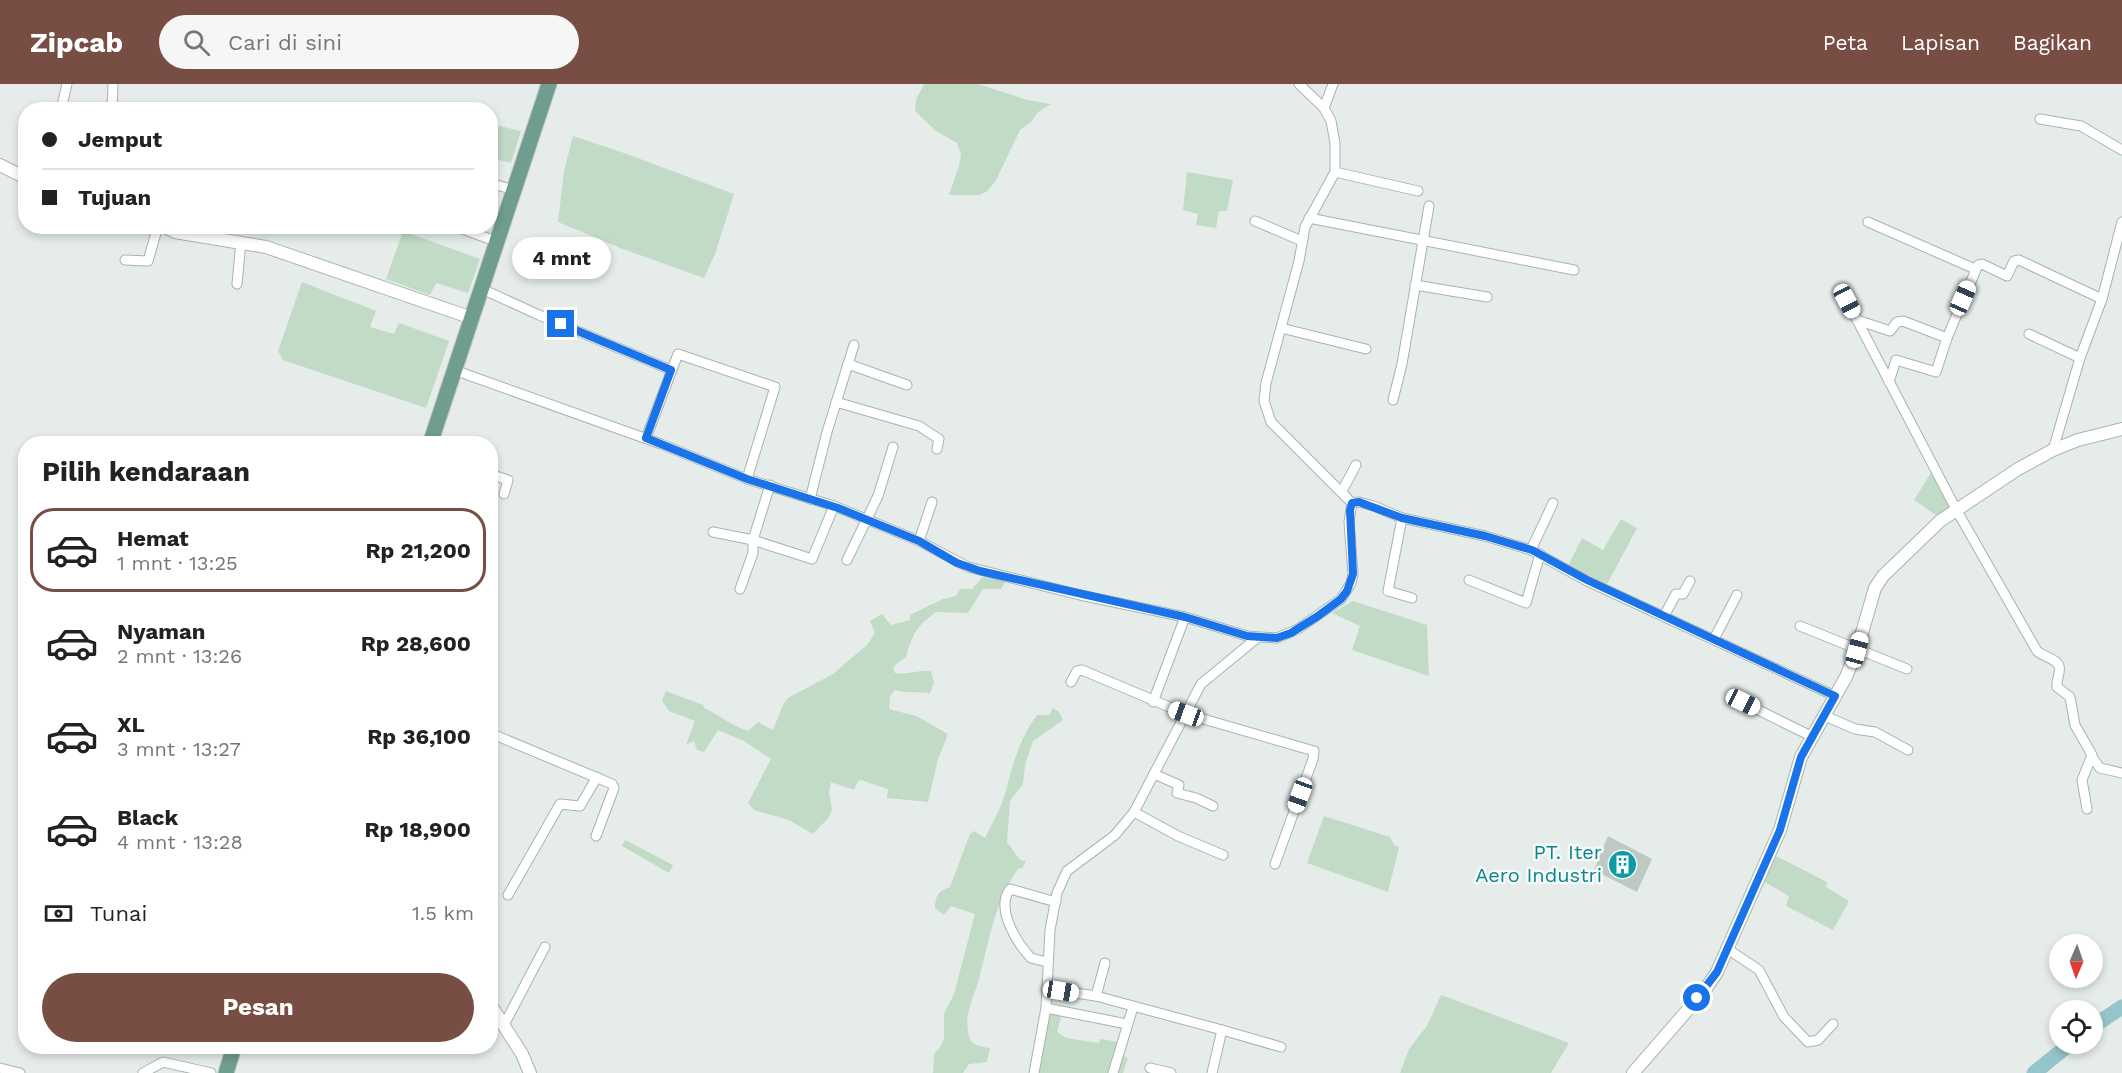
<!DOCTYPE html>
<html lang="id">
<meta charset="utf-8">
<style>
:root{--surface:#fff;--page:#f6f6f6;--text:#222;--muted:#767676;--line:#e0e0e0;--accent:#784e44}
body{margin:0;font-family:"Work Sans",sans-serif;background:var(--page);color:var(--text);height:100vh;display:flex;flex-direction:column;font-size:22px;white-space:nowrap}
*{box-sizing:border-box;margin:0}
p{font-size:20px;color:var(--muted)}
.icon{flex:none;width:33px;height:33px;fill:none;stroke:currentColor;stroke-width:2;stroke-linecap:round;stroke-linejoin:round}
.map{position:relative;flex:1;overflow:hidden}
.panel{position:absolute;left:18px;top:352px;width:480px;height:618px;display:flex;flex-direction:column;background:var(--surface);border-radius:24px;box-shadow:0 3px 9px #0003}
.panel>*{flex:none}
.hud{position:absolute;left:18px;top:18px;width:480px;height:132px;border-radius:24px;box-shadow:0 3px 9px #0003;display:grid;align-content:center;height:132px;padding:0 24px;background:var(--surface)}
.needle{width:39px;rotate:182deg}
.tools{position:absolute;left:2049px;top:850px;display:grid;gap:12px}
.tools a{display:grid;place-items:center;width:54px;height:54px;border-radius:50%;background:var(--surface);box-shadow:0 3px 9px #0003;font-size:30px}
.end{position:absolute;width:27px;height:27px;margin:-14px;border:8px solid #1a73e8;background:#fff;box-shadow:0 0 0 3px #fff}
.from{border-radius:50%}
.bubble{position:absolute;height:42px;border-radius:21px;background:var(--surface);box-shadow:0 3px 9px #0003;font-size:20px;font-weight:700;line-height:42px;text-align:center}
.car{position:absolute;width:18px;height:36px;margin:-18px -9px;border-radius:8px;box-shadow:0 0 4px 2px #0007;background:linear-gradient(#fff 24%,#345 0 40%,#fff 0 76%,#345 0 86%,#fff 0)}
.hud b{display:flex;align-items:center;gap:21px;height:57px;font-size:22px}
.hud b+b{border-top:2px solid var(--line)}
.hud i{width:15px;height:15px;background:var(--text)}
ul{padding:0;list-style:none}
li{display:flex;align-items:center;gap:18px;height:84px;margin:0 12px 9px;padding:0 12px;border:3px solid transparent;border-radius:24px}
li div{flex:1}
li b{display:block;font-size:22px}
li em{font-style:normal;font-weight:700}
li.current{border-color:var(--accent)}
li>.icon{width:54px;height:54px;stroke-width:1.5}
h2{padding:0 24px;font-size:27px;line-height:72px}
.pay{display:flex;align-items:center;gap:15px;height:66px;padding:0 24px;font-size:22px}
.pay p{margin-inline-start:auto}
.action{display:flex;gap:12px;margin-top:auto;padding:12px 24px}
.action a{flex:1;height:69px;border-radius:36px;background:var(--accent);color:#fff;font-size:24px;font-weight:700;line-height:69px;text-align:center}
header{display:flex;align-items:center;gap:36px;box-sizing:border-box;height:84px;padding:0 30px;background:var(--accent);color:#fff}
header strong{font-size:28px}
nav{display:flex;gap:33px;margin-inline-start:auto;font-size:21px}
.search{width:420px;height:54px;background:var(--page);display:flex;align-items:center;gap:15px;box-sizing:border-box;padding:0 21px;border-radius:33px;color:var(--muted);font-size:22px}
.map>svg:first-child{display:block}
.green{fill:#c1dbc6}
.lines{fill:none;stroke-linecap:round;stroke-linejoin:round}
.river{stroke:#94c5cb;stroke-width:15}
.building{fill:#bdcac4}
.minor-casing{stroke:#a8b4af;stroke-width:11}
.tertiary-casing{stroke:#a8b4af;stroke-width:14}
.primary-casing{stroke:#c2c8c6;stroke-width:17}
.minor{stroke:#fff;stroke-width:9}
.tertiary{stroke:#fff;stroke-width:12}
.primary{stroke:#6f9d8e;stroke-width:15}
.route{stroke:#1a73e8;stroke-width:8}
.labels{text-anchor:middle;stroke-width:5;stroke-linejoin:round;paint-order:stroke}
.culture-label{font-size:20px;fill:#0d838f;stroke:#f5f9f7;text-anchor:end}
</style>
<header>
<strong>Zipcab</strong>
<div class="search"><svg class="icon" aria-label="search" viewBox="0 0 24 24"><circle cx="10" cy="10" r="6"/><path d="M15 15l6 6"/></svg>Cari di sini</div>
<nav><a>Peta</a><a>Lapisan</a><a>Bagikan</a></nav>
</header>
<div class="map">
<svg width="2122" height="989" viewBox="0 0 2122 989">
<rect width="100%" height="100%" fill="#e5ece9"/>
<!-- green -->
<g class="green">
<path d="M924,0H978L1027,16L1051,20L1038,28L1031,38L1020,46L995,98L986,108L979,111H949L959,82L961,70L957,59L936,47L915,27L916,16Z"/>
<path d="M491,40L521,47L511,79L491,74Z"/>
<path d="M573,52L624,69L734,110L715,170L704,194L623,165L558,138L564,87Z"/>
<path d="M1187,88L1233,96L1227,127H1219L1216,144L1196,141L1198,130L1183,126Z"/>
<path d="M403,147L480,175L468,209L436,199L430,211L386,195Z"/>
<path d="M302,198L376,227L370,243L394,250L399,239L449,257L426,324L283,276L278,267Z"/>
<path d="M1932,387L1951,424L1939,433L1914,416Z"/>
<path d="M1621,435L1637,444L1607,500L1568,482L1582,454L1603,466Z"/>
<path d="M983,493L1006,497L1001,505H983L968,529L936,528C916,543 913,549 906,573L896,580L893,585L895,589C909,591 918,586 931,587L934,599L930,609C918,607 907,610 895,606L890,612L889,625L916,632L948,650L938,675L928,718L887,714L888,705L861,696L858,697L854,706L831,698L829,709L832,725L829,733L813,750L789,736L754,726L748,719L771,675L744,657L718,646L704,668L697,666L694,657L686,661L695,637L669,627L662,617L666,607L703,621L704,624C719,631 732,642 748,647L758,638L773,646L783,621L788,614L833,590L868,560L875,549L870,537L882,530L891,541L910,536V531L943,515L956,512L960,505H972Z"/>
<path d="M1353,517L1427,541L1429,592L1352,566L1360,542L1332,529Z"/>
<path d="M1053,624L1059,628L1063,636L1033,657L1025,681L1023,700L1010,717L1007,758L1020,776L1026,777L1022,785L1019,784C995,815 989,858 979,895C975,909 969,922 967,936C968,956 969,962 990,964L987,978L969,980L963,989H933L934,970L941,962L944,955V930L954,910L975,830L951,822L944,831L935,824C936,811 938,807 950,803L970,750L974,747L985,754C992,739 1002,723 1006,707C1013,679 1020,654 1037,631H1049Z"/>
<path d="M1324,732L1390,753L1394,761L1399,763L1388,808L1307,779Z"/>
<path d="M625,756L673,781L669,789L622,762Z"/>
<path d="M1774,771L1827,798L1826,803L1849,817L1833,846L1786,822L1789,812L1763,797Z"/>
<path d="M1441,911L1569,959L1551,989H1400L1409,965L1427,942Z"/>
<path d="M1049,927L1062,930L1057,948L1066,954L1099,959L1100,955L1119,958L1115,968L1128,974L1123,989H1038Z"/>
</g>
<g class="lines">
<!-- river -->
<g class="river">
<path d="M2092,943L2122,923"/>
<path d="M2034,989L2070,960"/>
</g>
</g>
<!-- building -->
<path class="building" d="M1608,752L1652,775L1637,808L1594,786Z"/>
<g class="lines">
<defs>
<g id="minor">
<path d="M1324,24L1333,0"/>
<path d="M61,26L67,0"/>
<path d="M112,26L113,0"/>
<path d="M2040,35L2081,42L2122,66"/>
<path d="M1335,88L1418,107"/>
<path d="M490,99L514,106"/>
<path d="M1309,134L1574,186"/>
<path d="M1255,137L1302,157"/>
<path d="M1868,138L1975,185"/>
<path d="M454,142L498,158"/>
<path d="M125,176L148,177L158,142"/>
<path d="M237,200L241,158"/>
<path d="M1415,201L1487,213"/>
<path d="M482,205L539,231L671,286"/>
<path d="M1847,217L1957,427L2037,567C2042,572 2057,575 2059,582C2061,588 2056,596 2057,603L2070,613L2075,641L2092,671L2082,696L2087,725"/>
<path d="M1857,236L1890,247L1897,238L1903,237L1947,254L1978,181L1982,180L2007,192L2014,177L2019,176L2102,215"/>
<path d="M1281,244L1366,265"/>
<path d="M2029,250L2080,274"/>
<path d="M848,280L854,261"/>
<path d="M454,286L661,360L747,395L834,422L919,457L968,483L1080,511L1185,533L1247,552L1277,554L1298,545L1341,515L1351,499L1353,490L1349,438L1352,419L1271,338L1264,317L1266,299L1299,177L1305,143L1335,88V59L1331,37L1324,24L1299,0"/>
<path d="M1889,298L1896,276L1936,288L1947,254"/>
<path d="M1393,316L1402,280L1429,122"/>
<path d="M836,318L919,342L939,355L937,365"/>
<path d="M646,354L678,270L775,303L747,395"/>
<path d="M2053,366L2080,274L2102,215L2122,138"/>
<path d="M490,390L508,396L504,410"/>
<path d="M1342,407L1356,381"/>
<path d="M810,415L827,348L848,280L907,301"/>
<path d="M1352,419L1359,418L1374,422L1402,434L1485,452L1531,466L1587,497L1835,612"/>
<path d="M1402,434L1388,507L1412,514"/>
<path d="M713,448L753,456L812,475L834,422"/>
<path d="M919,457L932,418"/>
<path d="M1531,466L1553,419"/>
<path d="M847,476L878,412L893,363"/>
<path d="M1469,496L1526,519L1540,470"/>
<path d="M740,505L753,469V456L770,401"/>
<path d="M1664,532L1676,510H1683L1690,497"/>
<path d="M1800,542L1907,585"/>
<path d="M1714,555L1737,511"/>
<path d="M1071,598L1077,587L1082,586L1186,630L1314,667L1313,675L1275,780"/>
<path d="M1153,618L1185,533"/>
<path d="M1742,618L1813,653"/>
<path d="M1825,632L1855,645L1875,648L1908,666"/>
<path d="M490,649L612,700L614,704L596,752"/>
<path d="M2092,673L2100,684L2122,689"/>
<path d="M1154,690L1179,701L1177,709L1196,714L1213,722"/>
<path d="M1134,728L1178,752L1223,771"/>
<path d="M508,811L560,720L580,722L597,693"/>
<path d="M1726,864L1759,886L1784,933L1808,958L1818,956L1833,940"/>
<path d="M1047,878L1031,874C1017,859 995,825 1010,805L1056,818"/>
<path d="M1046,905L1096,912L1222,946L1212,989"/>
<path d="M1096,912L1105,879"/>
<path d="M1046,924L1127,940"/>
<path d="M504,941L545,863"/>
<path d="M1222,946L1281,963"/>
<path d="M0,984L20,989"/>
<path d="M1150,984L1171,989"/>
<path d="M143,989L163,978L211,989"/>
<path d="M1034,989L1046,924L1050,846L1057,809L1067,787L1115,751L1134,728L1201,600L1257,554"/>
<path d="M1113,989L1133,923"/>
</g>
<g id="tertiary">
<path d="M0,81L26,94"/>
<path d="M163,142L175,148L266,163L472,234"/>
<path d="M490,920L522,970L530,989"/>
<path d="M1633,989L1705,906L1717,888L1780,746L1801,673L1846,593L1857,566L1875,504L1883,492L1940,437L2018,385L2053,366L2078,356L2122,345"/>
</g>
<g id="primary">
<path d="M430,360L549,0"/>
<path d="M226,989L234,963"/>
</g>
</defs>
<!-- minor casing -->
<use href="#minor" class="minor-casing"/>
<!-- tertiary casing -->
<use href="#tertiary" class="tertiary-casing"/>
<!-- primary casing -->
<use href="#primary" class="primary-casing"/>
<!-- minor -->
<use href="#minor" class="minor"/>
<!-- tertiary -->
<use href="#tertiary" class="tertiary"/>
<!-- primary -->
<use href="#primary" class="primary"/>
</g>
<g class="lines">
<!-- route -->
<path class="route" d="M561,240L671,286L646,354L747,395L838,424L919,457L957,479L980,487L1185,533L1247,552L1277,554L1291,549L1318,532L1341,515L1347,507L1353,490L1350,426L1352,419L1359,418L1402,434L1485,452L1532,466L1587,496L1835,612L1801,673L1780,746L1717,888L1697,914"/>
</g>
<!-- icons -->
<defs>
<symbol id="building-disc" viewBox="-11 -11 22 22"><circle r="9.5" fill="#0f9aa8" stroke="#f5f9f7"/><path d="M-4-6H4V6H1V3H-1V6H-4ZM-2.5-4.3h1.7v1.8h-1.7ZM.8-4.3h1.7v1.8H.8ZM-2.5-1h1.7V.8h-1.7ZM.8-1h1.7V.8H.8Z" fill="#fff"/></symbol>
</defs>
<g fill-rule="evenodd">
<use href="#building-disc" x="1606" y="764" width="33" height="33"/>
</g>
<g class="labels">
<!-- culture labels -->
<g class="culture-label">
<text x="1602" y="775">PT. Iter<tspan x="1602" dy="23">Aero Industri</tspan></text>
</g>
</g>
</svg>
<div class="tools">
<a><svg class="needle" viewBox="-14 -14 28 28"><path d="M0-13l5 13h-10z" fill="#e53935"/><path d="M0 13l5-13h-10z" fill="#767676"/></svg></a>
<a><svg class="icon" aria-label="locate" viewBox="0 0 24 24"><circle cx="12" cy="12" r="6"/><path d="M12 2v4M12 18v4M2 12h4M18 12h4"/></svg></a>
</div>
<i class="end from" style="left:1697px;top:914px"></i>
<i class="end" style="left:561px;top:240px"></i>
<div class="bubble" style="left:512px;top:153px;width:99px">4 mnt</div>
<i class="car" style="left:1963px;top:214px;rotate:24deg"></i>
<i class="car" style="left:1847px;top:217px;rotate:152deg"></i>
<i class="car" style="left:1857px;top:566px;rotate:15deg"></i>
<i class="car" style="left:1743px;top:618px;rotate:116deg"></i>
<i class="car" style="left:1186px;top:630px;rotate:290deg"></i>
<i class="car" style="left:1300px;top:711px;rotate:200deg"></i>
<i class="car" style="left:1061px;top:907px;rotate:99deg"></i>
<div class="hud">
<b><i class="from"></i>Jemput</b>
<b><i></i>Tujuan</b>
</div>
<section class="panel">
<h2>Pilih kendaraan</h2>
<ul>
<li class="current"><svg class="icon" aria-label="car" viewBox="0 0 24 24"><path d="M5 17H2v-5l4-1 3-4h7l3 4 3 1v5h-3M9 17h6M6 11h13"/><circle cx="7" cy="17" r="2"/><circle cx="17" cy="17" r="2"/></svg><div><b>Hemat</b><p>1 mnt · 13:25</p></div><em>Rp 21,200</em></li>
<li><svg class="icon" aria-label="car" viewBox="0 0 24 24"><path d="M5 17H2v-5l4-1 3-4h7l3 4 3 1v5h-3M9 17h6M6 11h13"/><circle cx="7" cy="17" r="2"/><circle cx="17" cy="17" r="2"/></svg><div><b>Nyaman</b><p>2 mnt · 13:26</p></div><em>Rp 28,600</em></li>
<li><svg class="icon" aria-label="car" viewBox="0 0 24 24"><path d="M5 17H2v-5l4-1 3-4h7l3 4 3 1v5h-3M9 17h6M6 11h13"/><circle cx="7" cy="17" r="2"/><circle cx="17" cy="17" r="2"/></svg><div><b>XL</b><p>3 mnt · 13:27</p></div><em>Rp 36,100</em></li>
<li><svg class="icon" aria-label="car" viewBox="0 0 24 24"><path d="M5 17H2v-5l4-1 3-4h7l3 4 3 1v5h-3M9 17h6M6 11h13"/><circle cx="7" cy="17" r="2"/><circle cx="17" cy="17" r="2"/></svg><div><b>Black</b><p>4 mnt · 13:28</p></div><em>Rp 18,900</em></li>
</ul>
<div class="pay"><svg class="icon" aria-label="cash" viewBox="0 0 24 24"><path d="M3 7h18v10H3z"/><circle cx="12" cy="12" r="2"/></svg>Tunai<p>1.5 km</p></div>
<div class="action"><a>Pesan</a></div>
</section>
</div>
